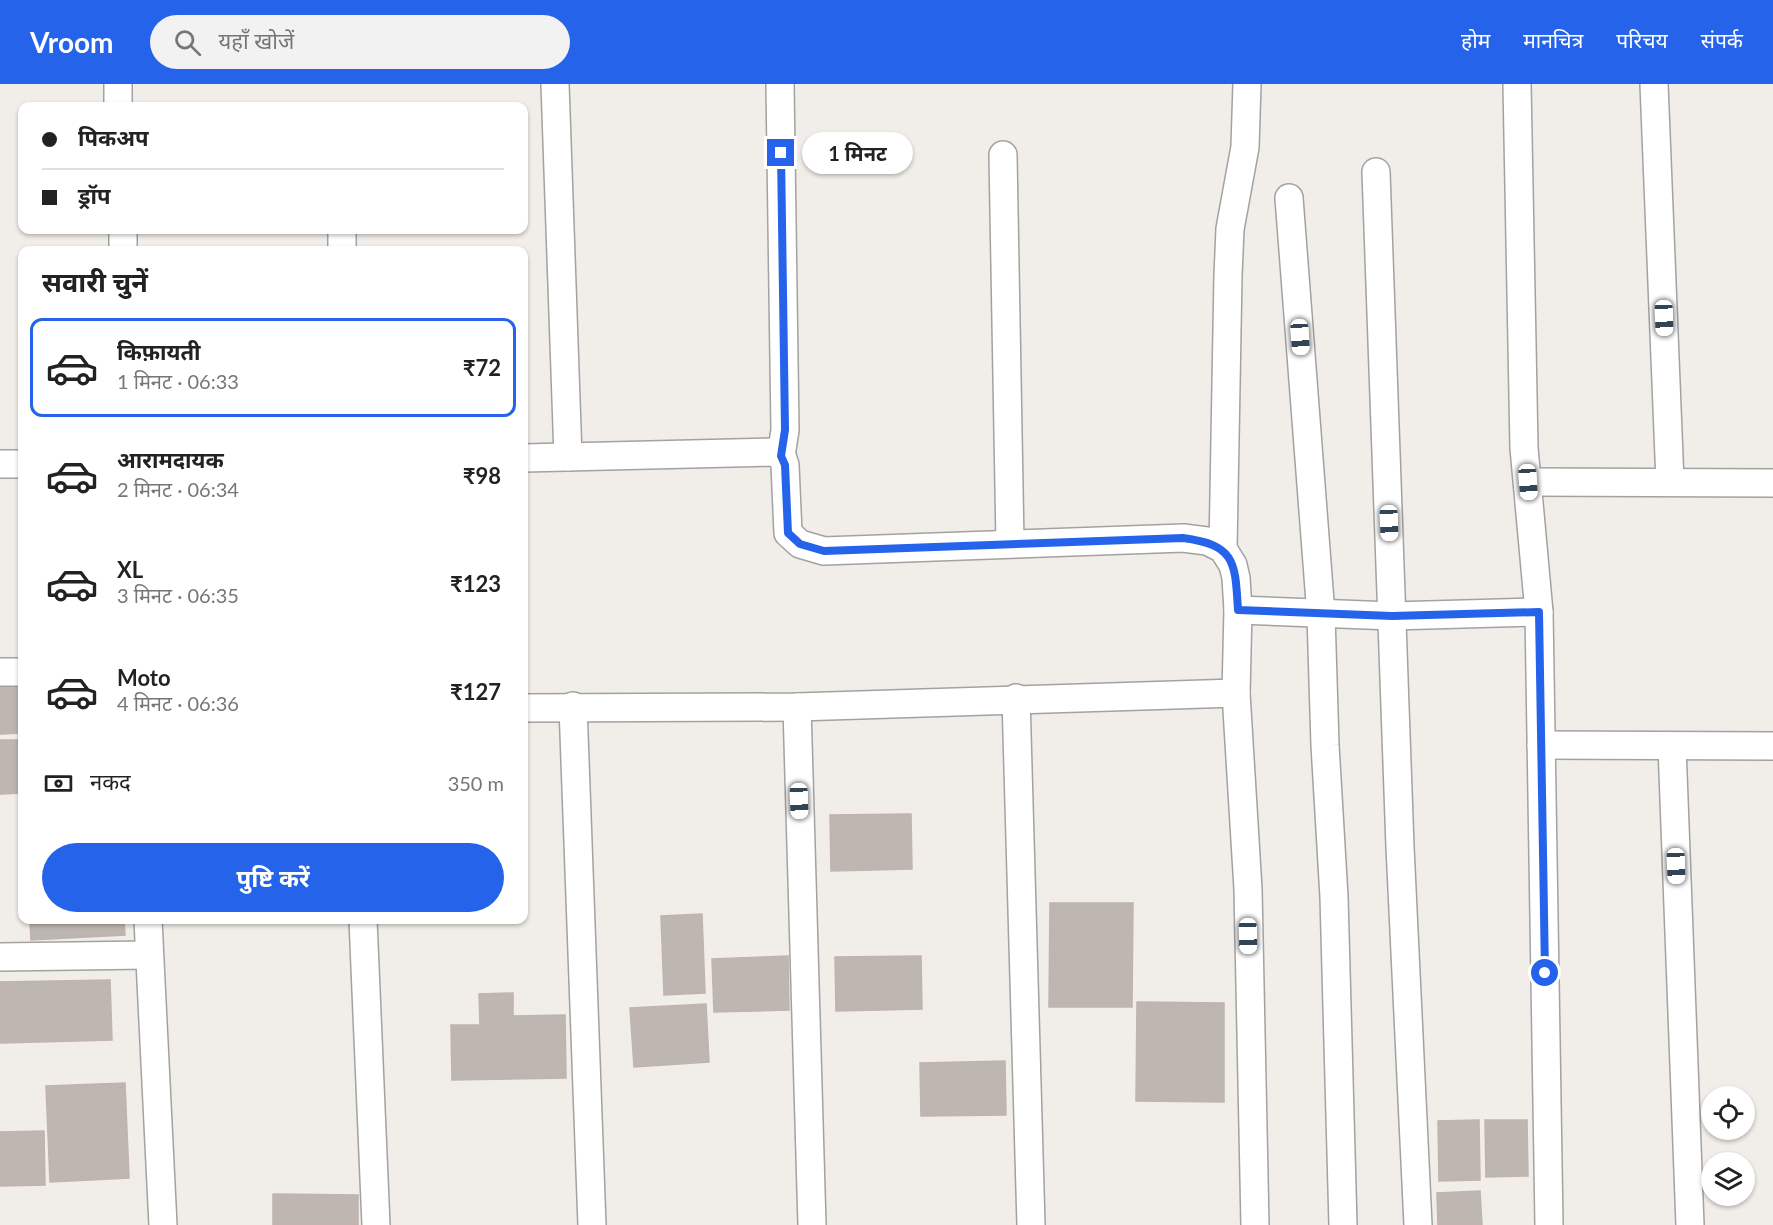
<!DOCTYPE html>
<html lang="hi">
<meta charset="utf-8">
<style>
:root{--surface:#fff;--page:#f2f2f2;--text:#222;--muted:#767676;--line:#e0e0e0;--accent:#2563eb}
body{margin:0;font-family:Lato,"Noto Sans Devanagari",sans-serif;background:var(--page);color:var(--text);height:100vh;display:flex;flex-direction:column;font-size:22px;white-space:nowrap}
*{box-sizing:border-box;margin:0}
p{font-size:20px;color:var(--muted)}
.icon{flex:none;width:33px;height:33px;fill:none;stroke:currentColor;stroke-width:2;stroke-linecap:round;stroke-linejoin:round}
.map{position:relative;flex:1;overflow:hidden}
.drawer{position:absolute;left:18px;top:162px;width:510px;height:678px;display:flex;flex-direction:column;background:var(--surface);border-radius:12px;box-shadow:0 2px 4px #0004}
.drawer>*{flex:none}
.guide{position:absolute;left:18px;top:18px;width:510px;height:132px;border-radius:12px;box-shadow:0 2px 4px #0004;display:grid;align-content:center;height:132px;padding:0 24px;background:var(--surface)}
.fabs{position:absolute;left:1701px;top:1002px;display:grid;gap:12px}
.fabs a{display:grid;place-items:center;width:54px;height:54px;border-radius:50%;background:var(--surface);box-shadow:0 2px 4px #0004;font-size:30px}
.end{position:absolute;width:27px;height:27px;margin:-14px;border:8px solid #2563eb;background:#fff;box-shadow:0 0 0 3px #fff}
.from{border-radius:50%}
.bubble{position:absolute;height:42px;border-radius:21px;background:var(--surface);box-shadow:0 2px 4px #0004;font-size:20px;font-weight:700;line-height:42px;text-align:center}
.car{position:absolute;width:18px;height:36px;margin:-18px -9px;border-radius:8px;box-shadow:0 0 4px 2px #0007;background:linear-gradient(#fff 24%,#345 0 40%,#fff 0 76%,#345 0 86%,#fff 0)}
.guide b{display:flex;align-items:center;gap:21px;height:57px;font-size:22px}
.guide b+b{border-top:2px solid var(--line)}
.guide i{width:15px;height:15px;background:var(--text)}
ul{padding:0;list-style:none}
li{display:flex;align-items:center;gap:18px;height:99px;margin:0 12px 9px;padding:0 12px;border:3px solid transparent;border-radius:12px}
li div{flex:1}
li b{display:block;font-size:22px}
li em{font-style:normal;font-weight:700}
li.active{border-color:var(--accent)}
li>.icon{width:54px;height:54px;stroke-width:1.5}
h2{padding:0 24px;font-size:27px;line-height:72px}
.pay{display:flex;align-items:center;gap:15px;height:66px;padding:0 24px;font-size:22px}
.pay p{margin-inline-start:auto}
.primary-button{display:flex;gap:12px;margin-top:auto;padding:12px 24px}
.primary-button a{flex:1;height:69px;border-radius:36px;background:var(--accent);color:#fff;font-size:24px;font-weight:700;line-height:69px;text-align:center}
header{display:flex;align-items:center;gap:36px;box-sizing:border-box;height:84px;padding:0 30px;background:var(--accent);color:#fff}
header strong{font-size:28px}
nav{display:flex;gap:33px;margin-inline-start:auto;font-size:21px}
.search{width:420px;height:54px;background:var(--page);display:flex;align-items:center;gap:15px;box-sizing:border-box;padding:0 21px;border-radius:33px;color:var(--muted);font-size:22px}
.map>svg:first-child{display:block}
.building{fill:#beb6b1;stroke:#c2b3ac;stroke-width:1.5}
.lines{fill:none;stroke-linecap:round;stroke-linejoin:round}
.street-casing{stroke:#a2a2a2;stroke-width:30}
.street{stroke:#fff;stroke-width:27}
.route{stroke:#2563eb;stroke-width:8}
</style>
<header>
<strong>Vroom</strong>
<div class="search"><svg class="icon" aria-label="search" viewBox="0 0 24 24"><circle cx="10" cy="10" r="6"/><path d="M15 15l6 6"/></svg>यहाँ खोजें</div>
<nav><a>होम</a><a>मानचित्र</a><a>परिचय</a><a>संपर्क</a></nav>
</header>
<div class="map">
<svg width="1773" height="1141" viewBox="0 0 1773 1141">
<rect width="100%" height="100%" fill="#f1ede8"/>
<!-- building -->
<g class="building">
<path d="M22,595V649L0,650V596Z"/>
<path d="M0,656H22V709L0,710Z"/>
<path d="M911,730L912,785L831,787L830,731Z"/>
<path d="M1050,819H1133L1132,923H1049Z"/>
<path d="M702,830L705,909L664,911L661,832Z"/>
<path d="M30,836H124L125,851L31,856Z"/>
<path d="M788,872L789,926L714,928L712,875Z"/>
<path d="M921,872L922,925L836,927L835,873Z"/>
<path d="M110,896L112,956L0,959V898Z"/>
<path d="M513,909V932L565,931L566,994L452,996L451,941H480L479,910Z"/>
<path d="M1137,918L1224,919V1018L1136,1017Z"/>
<path d="M706,920L709,978L634,983L630,924Z"/>
<path d="M1005,977L1006,1031L921,1032L920,979Z"/>
<path d="M125,999L129,1094L50,1098L46,1002Z"/>
<path d="M1479,1036L1480,1096L1439,1097L1438,1037Z"/>
<path d="M1485,1036H1527L1528,1092L1486,1093Z"/>
<path d="M44,1047L45,1101L0,1102V1048Z"/>
<path d="M1480,1107L1482,1141H1438L1437,1109Z"/>
<path d="M273,1110L358,1111V1141H273Z"/>
</g>
<g class="lines">
<defs>
<g id="street">
<path d="M118,0V22"/>
<path d="M555,0L568,373"/>
<path d="M780,0L785,346L781,372"/>
<path d="M1517,0L1524,364L1539,528L1549,1141"/>
<path d="M1654,0L1670,398"/>
<path d="M1003,71L1010,459"/>
<path d="M1376,88L1400,763L1418,1141"/>
<path d="M1289,114L1321,531L1325,661L1334,813L1343,1141"/>
<path d="M123,146V166"/>
<path d="M342,146V166"/>
<path d="M524,374L775,368L782,372L785,381L788,449L800,460L824,467L1183,454L1207,457L1223,465L1233,481L1236,494L1238,526L1236,609L1248,805L1255,1141"/>
<path d="M0,380H22"/>
<path d="M1528,398L1773,399"/>
<path d="M1223,465L1228,191L1230,145L1245,63L1247,0"/>
<path d="M1238,526L1392,532L1539,528"/>
<path d="M0,588H22"/>
<path d="M1016,614L1031,1141"/>
<path d="M573,622L592,1141"/>
<path d="M797,623L812,1141"/>
<path d="M524,624L797,623L1236,609"/>
<path d="M1541,661L1773,662"/>
<path d="M1672,662L1690,1141"/>
<path d="M148,836L163,1141"/>
<path d="M363,836L376,1141"/>
<path d="M0,873L148,871"/>
</g>
</defs>
<!-- street casing -->
<use href="#street" class="street-casing"/>
<!-- street -->
<use href="#street" class="street"/>
</g>
<g class="lines">
<!-- route -->
<path class="route" d="M781,69L785,346L781,372L785,381L788,449L800,460L824,467L1183,454C1236,461 1235,478 1238,526L1392,532L1539,528L1545,889"/>
</g>
</svg>
<div class="fabs">
<a><svg class="icon" aria-label="locate" viewBox="0 0 24 24"><circle cx="12" cy="12" r="6"/><path d="M12 2v4M12 18v4M2 12h4M18 12h4"/></svg></a>
<a><svg class="icon" aria-label="layers" viewBox="0 0 24 24"><path d="M12 4l9 5-9 5-9-5zM3 14l9 5 9-5"/></svg></a>
</div>
<i class="end from" style="left:1545px;top:889px"></i>
<i class="end" style="left:781px;top:69px"></i>
<div class="bubble" style="left:802px;top:48px;width:111px">1 मिनट</div>
<i class="car" style="left:1664px;top:234px;rotate:178deg"></i>
<i class="car" style="left:1300px;top:253px;rotate:176deg"></i>
<i class="car" style="left:1528px;top:398px;rotate:176deg"></i>
<i class="car" style="left:1389px;top:439px;rotate:178deg"></i>
<i class="car" style="left:799px;top:717px;rotate:178deg"></i>
<i class="car" style="left:1676px;top:782px;rotate:178deg"></i>
<i class="car" style="left:1248px;top:852px;rotate:179deg"></i>
<div class="guide">
<b><i class="from"></i>पिकअप</b>
<b><i></i>ड्रॉप</b>
</div>
<section class="drawer">
<h2>सवारी चुनें</h2>
<ul>
<li class="active"><svg class="icon" aria-label="car" viewBox="0 0 24 24"><path d="M5 17H2v-5l4-1 3-4h7l3 4 3 1v5h-3M9 17h6M6 11h13"/><circle cx="7" cy="17" r="2"/><circle cx="17" cy="17" r="2"/></svg><div><b>किफ़ायती</b><p>1 मिनट · 06:33</p></div><em>₹72</em></li>
<li><svg class="icon" aria-label="car" viewBox="0 0 24 24"><path d="M5 17H2v-5l4-1 3-4h7l3 4 3 1v5h-3M9 17h6M6 11h13"/><circle cx="7" cy="17" r="2"/><circle cx="17" cy="17" r="2"/></svg><div><b>आरामदायक</b><p>2 मिनट · 06:34</p></div><em>₹98</em></li>
<li><svg class="icon" aria-label="car" viewBox="0 0 24 24"><path d="M5 17H2v-5l4-1 3-4h7l3 4 3 1v5h-3M9 17h6M6 11h13"/><circle cx="7" cy="17" r="2"/><circle cx="17" cy="17" r="2"/></svg><div><b>XL</b><p>3 मिनट · 06:35</p></div><em>₹123</em></li>
<li><svg class="icon" aria-label="car" viewBox="0 0 24 24"><path d="M5 17H2v-5l4-1 3-4h7l3 4 3 1v5h-3M9 17h6M6 11h13"/><circle cx="7" cy="17" r="2"/><circle cx="17" cy="17" r="2"/></svg><div><b>Moto</b><p>4 मिनट · 06:36</p></div><em>₹127</em></li>
</ul>
<div class="pay"><svg class="icon" aria-label="cash" viewBox="0 0 24 24"><path d="M3 7h18v10H3z"/><circle cx="12" cy="12" r="2"/></svg>नकद<p>350 m</p></div>
<div class="primary-button"><a>पुष्टि करें</a></div>
</section>
</div>
